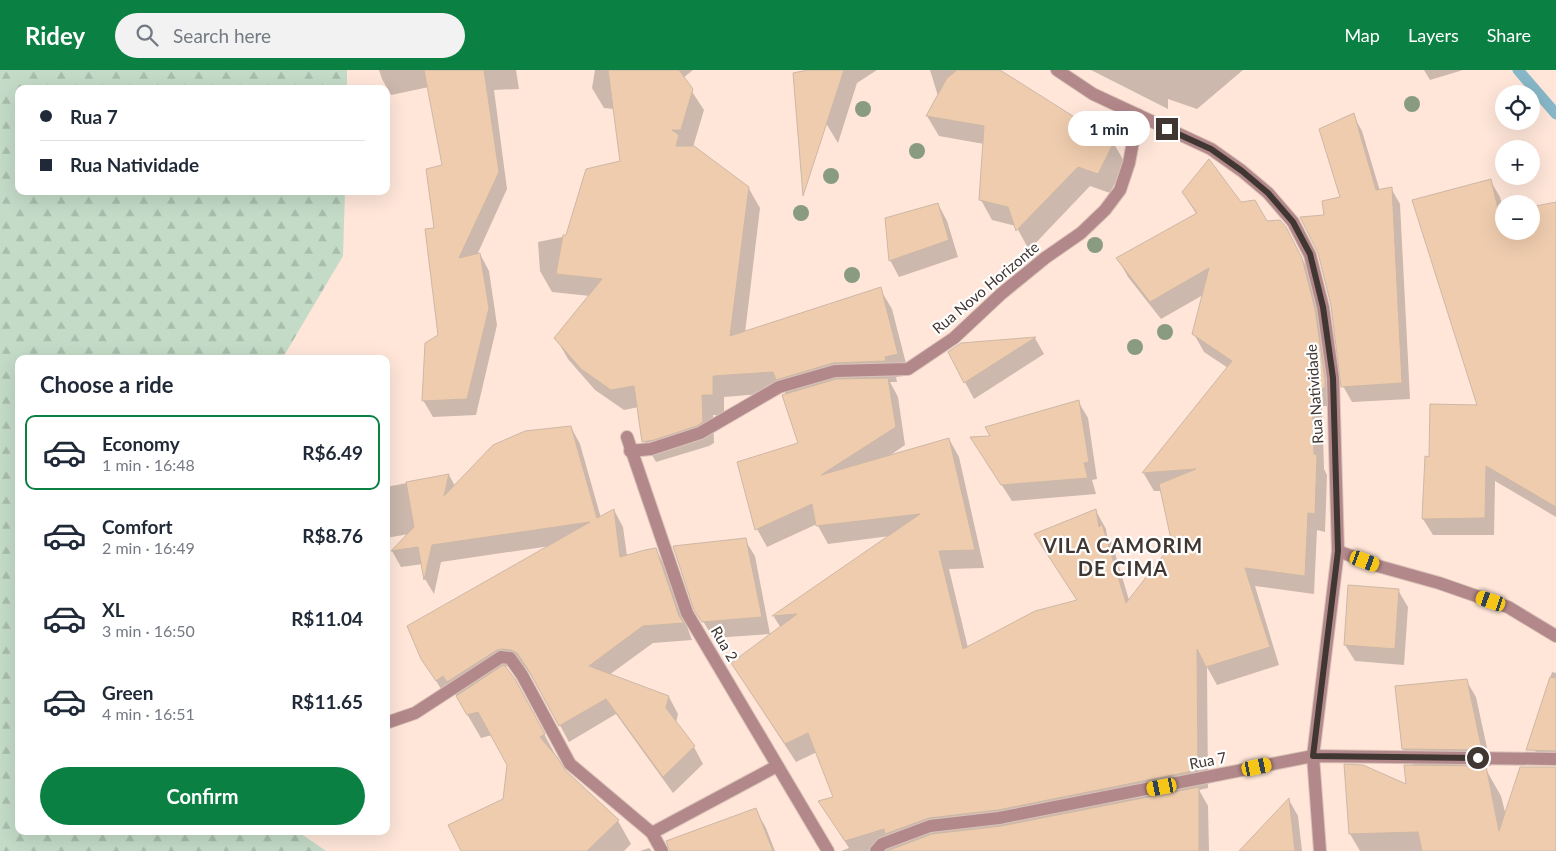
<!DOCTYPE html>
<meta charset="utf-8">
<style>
:root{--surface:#fff;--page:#f2f2f3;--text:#1f2937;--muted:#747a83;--line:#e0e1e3;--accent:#0b8043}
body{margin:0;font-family:Lato,sans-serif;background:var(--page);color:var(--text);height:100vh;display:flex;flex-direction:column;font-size:19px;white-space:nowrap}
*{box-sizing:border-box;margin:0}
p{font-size:16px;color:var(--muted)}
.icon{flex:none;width:28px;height:28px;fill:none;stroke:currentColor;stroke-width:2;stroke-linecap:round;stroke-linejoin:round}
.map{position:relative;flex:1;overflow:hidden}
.details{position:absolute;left:15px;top:285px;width:375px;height:480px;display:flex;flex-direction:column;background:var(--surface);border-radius:10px;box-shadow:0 5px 20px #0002}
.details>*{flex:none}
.top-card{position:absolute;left:15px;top:15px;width:375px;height:110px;border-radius:10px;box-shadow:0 5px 20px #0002;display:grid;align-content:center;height:110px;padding:0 25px;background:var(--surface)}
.controls{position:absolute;left:1495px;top:15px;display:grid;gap:10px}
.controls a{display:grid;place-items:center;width:45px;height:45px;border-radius:50%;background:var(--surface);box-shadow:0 5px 20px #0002;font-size:25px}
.end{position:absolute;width:22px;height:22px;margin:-11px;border:6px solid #403632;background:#fff;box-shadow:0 0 0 2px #fff}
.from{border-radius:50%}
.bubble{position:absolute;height:35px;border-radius:18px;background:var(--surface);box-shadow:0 5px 20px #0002;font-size:16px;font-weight:700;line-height:35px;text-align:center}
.car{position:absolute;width:15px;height:30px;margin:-15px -8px;border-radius:6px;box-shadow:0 0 4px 1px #0007;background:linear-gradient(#f5c518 24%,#345 0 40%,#f5c518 0 76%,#345 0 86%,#f5c518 0)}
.top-card b{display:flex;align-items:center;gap:18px;height:48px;font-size:19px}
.top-card b+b{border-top:1px solid var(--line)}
.top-card i{width:12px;height:12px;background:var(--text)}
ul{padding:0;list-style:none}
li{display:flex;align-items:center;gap:15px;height:75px;margin:0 10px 8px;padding:0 15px;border:2px solid transparent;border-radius:10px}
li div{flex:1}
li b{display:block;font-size:19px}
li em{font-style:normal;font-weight:700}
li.selected{border-color:var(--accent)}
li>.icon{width:45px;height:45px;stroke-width:1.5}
h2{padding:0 25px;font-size:22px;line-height:60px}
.cta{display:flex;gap:10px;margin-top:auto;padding:10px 25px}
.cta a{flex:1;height:58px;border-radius:30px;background:var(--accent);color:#fff;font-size:20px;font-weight:700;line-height:58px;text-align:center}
header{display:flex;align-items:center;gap:30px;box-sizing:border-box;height:70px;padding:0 25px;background:var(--accent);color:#fff}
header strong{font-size:24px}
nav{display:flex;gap:28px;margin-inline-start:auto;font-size:18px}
.search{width:350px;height:45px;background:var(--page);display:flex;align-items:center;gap:12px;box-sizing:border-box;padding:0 18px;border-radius:28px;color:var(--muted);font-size:19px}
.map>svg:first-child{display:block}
.forest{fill:url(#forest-firs)}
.shadow{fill:#0003}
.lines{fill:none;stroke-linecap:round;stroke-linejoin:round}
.stream{stroke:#87b7c8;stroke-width:11}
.building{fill:#efccae;stroke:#ccb8a7}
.minor-casing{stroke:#d9c3b8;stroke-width:14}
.minor{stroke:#b3888b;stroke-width:12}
.tree{fill:#899c81}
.route{stroke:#403632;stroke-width:6}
.labels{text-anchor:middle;stroke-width:4.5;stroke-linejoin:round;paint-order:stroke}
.street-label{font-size:15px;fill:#403632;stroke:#fff}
.district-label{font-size:20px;font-weight:bold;letter-spacing:1px;fill:#403632;stroke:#fff}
</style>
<header>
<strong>Ridey</strong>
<div class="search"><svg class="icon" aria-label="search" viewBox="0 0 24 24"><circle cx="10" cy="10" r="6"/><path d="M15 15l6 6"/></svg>Search here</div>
<nav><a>Map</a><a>Layers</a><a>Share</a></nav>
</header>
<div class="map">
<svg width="1556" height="781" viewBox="0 0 1556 781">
<defs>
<pattern id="forest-firs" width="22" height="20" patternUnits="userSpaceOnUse" patternTransform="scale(1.25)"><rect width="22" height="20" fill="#c4dbc8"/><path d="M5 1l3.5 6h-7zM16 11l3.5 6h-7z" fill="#a9bdac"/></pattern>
</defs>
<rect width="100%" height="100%" fill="#ffe6d9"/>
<!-- forest -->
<path class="forest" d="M0,0H347V19H19V121H345L343,186L282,289H19V761H297L326,781H0Z"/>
<!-- shadow -->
<g class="shadow">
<path d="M379,0H516L519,19L494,20L507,119L477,185L480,184L489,201L497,255L476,345L433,347L423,330L439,265L435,159L444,96L429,17L391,25L382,9Z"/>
<path d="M595,0H693L683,8L704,40L693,77L748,117L760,138L745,263L880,219L892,239L909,305L896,307L897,312H890L898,327L905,375L889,386L949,369L959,387L984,498L949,499L968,578L1078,531L1036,465L1096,441L1106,459L1107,466L1112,473L1129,530L1173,475L1161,421H1154L1144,404L1228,298L1204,282L1194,264L1203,225L1161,249L1128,207L1118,189L1197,145L1183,123L1241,133L1266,152L1285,157L1312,207L1335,336H1322L1324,399L1327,405L1325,462L1317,460L1314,524L1255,516L1279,595L1217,615L1207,597L1208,718L1199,720L1208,736L1209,781H841L849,778L820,732L835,727L817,682L796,692L732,594L781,558L774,547L890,466L828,474L817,454L767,477L757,459L800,374L785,322L724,327V346L713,345L714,373L709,376L656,392L644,371L639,337L624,340L595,320L568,289L556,268L590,226L552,222L540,201L538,172L567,166L621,92L614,39L604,38L592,18Z"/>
<path d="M810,0H877L857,13L838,73L827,55L815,2Z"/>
<path d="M930,0H997L1113,72L1125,93L1110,123L1090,116L1029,180L1016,156L992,150L981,130L984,74L939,66L927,46L938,26Z"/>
<path d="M1091,0H1243L1197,39L1168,29V39Z"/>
<path d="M1424,0H1463L1430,10Z"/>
<path d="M1353,45L1362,61L1380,121L1391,118L1400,134L1410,329L1352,332L1343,316L1326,146L1341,128Z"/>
<path d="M1490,110L1500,127L1504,143V161H1531L1556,133V447L1495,411L1494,465H1433L1423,449L1430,388L1479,336Z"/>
<path d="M938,134L947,151L958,187L899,207L890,190Z"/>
<path d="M1035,268L1044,284L974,329L949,282L961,274Z"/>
<path d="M1078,331L1088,348L1097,409L1092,410L1096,424L1012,431L972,369L992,367Z"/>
<path d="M571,357L580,374L601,448L614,440L623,457L627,486L656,480L665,496L692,570L653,573L609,605L669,627L678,644L676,653L694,677L703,694L673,723L616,644L569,672L538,615L525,597L512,595L505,597L528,634L564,701L618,751L631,774L624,781H560L492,665L481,668L454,622L446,627L422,588L550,476L441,492L434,524L425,509L423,494L401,497L392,481L409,464L386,468V417L449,405L455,416Z"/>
<path d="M745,470L755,486L770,564L713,568L696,539Z"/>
<path d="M1398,520L1408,537L1404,595L1355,591L1345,575Z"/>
<path d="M1552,602L1556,603V686L1539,688L1530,671Z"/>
<path d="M1466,610L1476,627L1491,696H1484L1501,726L1506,746L1556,698V781H1360L1350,764L1408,716L1414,697L1403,679Z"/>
<path d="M1289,730L1298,746L1302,781H1240Z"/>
<path d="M756,740L766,758L775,781H671Z"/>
<path d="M649,778L652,781H640Z"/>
</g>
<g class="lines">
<!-- stream -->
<path class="stream" d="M1518,0L1556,44"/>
</g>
<!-- building -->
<g class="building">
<path d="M424,0H484L499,102L459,188L480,183L489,238L467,329L422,331L425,273L438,265L425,159L434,158L426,99L442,95Z"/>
<path d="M608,0H679L693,19L681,60H672L679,65L676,76H694L749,117L730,266L881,217L898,284L885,287L886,291L833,293L776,310L773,302L713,306V325H702L703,352L697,356L654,370L642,372L634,316L611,320L581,299L554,268L602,209L556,204L563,165H566L586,99L620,91Z"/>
<path d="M808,0H844L803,126L793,3Z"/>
<path d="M957,0H1000L1114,72L1098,104L1078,97L1016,161L1008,137L979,130L984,56L926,46L947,8Z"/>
<path d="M1354,43L1376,120L1392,117L1402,313L1341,317L1331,235L1318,183L1300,147L1324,145L1322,131L1340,127L1319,59Z"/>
<path d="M1209,89L1241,132L1255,130L1267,151L1280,150L1286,157L1302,188L1315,239L1325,309V318L1312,319L1314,384L1317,385L1315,444L1308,443L1305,506L1245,498L1270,577L1206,597L1197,579L1198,700L998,740L929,748L885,764L884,759L845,771L818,731L833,727L808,663L785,674L731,593L797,544L772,546L920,444L816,456L812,434L755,460L737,392L798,373L782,325L836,309L888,308L896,357L821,405L949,368L975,480L939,481L963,579L1035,541L1077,530L1034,464L1096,439L1099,457L1102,454L1126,533L1172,474L1159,414L1196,399L1142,403L1232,291L1192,264L1209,198L1150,232L1116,188L1197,143L1182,122Z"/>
<path d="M1491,109L1499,143L1504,142V161H1531V137L1556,132V437L1486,396L1485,448L1422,449L1425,386L1429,387L1430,334L1477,335L1412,130Z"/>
<path d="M938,133L949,170L889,191L885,148Z"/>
<path d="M1036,267L964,313L948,282L961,273Z"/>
<path d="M1079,330L1089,392L1084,393L1088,408L1001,415L970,367L990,366L985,357Z"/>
<path d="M571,356L597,448L614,439L620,487L645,480L656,478L679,546L684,553L643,556L589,596L669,626L666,638L695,676L663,707L606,629L559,656L529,601L517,583L511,580L502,579L497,580L447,612L443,606L436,611L421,589L407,556L590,452L432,475L424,510L418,477L391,481L414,457L406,412L449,404L444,426L493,375L525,361Z"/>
<path d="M746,468L762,547L702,552L694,540L673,476Z"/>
<path d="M1348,515L1399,519L1395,579L1344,575Z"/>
<path d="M503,595L505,596L515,609L545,664L540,667L557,687L565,700L619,750L587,781H461L448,755L503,729L507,695L478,642L467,645L456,626Z"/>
<path d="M1550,607L1556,608V681L1526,680Z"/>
<path d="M1467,609L1482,680L1402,679L1395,616Z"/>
<path d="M1344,694L1363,695L1406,714L1404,695L1486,696L1499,761L1520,697H1556V781H1422L1418,762L1349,764Z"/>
<path d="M1199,717V781H887L932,764L1001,756Z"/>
<path d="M1289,728L1295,781H1239Z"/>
<path d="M756,738L773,781H670L666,771Z"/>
</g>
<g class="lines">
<defs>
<g id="minor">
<path d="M1057,0L1093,24L1211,79L1242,101L1268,123L1293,152L1310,185L1323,237L1333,308L1338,481L1313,686L1320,781"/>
<path d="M627,367L687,543L828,781"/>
<path d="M630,381L651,379L700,363L779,317L835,301L908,299L954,268L1001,224L1045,188L1081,163L1105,140L1120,120L1129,93L1138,45"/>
<path d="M1338,481L1378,496L1439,513L1508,537L1556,566"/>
<path d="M386,653L415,643L501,587L510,588L522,605L570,694L652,763L662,781"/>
<path d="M652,763L777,696"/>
<path d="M876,781L882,774L930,756L999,748L1313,686L1556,689"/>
</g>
</defs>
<!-- minor casing -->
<use href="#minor" class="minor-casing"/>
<!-- minor -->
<use href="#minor" class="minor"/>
</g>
<!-- trees -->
<g class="tree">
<circle cx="1412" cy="34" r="8"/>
<circle cx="863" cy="39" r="8"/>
<circle cx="917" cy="81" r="8"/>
<circle cx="831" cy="106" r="8"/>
<circle cx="801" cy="143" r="8"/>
<circle cx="1095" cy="175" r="8"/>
<circle cx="852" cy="205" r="8"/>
<circle cx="1165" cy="262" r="8"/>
<circle cx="1135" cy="277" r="8"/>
</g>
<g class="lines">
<!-- route -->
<path class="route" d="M1167,59L1211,79L1242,101L1268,123L1293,152L1310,184L1323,237L1333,308L1338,481L1313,686L1478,688"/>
</g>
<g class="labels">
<!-- street labels -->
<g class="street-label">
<text transform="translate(986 218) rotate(-40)" y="5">Rua Novo Horizonte</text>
<text transform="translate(1315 324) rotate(-94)" y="5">Rua Natividade</text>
<text transform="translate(724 574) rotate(60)" y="5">Rua 2</text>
<text transform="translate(1208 691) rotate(-11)" y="5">Rua 7</text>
</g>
<!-- district labels -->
<g class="district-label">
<text x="1123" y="483">VILA CAMORIM<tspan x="1123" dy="23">DE CIMA</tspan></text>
</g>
</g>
</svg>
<div class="controls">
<a><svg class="icon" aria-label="locate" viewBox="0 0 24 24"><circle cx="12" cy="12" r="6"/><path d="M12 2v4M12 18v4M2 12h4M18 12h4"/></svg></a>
<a>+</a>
<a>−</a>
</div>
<i class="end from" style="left:1478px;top:688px"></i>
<i class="end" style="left:1167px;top:59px"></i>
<div class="bubble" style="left:1068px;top:41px;width:82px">1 min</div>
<i class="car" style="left:1365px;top:491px;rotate:110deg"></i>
<i class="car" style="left:1491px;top:531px;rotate:289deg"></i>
<i class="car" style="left:1257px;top:697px;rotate:78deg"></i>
<i class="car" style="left:1162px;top:717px;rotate:259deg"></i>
<div class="top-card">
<b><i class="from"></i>Rua 7</b>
<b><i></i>Rua Natividade</b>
</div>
<section class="details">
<h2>Choose a ride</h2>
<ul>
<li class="selected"><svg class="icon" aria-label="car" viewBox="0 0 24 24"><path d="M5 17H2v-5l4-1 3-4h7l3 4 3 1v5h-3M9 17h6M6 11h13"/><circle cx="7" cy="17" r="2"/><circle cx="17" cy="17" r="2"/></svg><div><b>Economy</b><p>1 min · 16:48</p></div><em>R$6.49</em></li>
<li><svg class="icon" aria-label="car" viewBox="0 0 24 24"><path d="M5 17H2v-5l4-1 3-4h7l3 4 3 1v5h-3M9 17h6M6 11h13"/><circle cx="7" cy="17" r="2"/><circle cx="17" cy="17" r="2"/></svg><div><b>Comfort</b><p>2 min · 16:49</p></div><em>R$8.76</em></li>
<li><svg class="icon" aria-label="car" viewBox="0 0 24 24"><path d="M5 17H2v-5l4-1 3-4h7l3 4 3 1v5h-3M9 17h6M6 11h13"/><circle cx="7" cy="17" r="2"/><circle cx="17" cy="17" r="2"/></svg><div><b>XL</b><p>3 min · 16:50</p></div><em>R$11.04</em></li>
<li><svg class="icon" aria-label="car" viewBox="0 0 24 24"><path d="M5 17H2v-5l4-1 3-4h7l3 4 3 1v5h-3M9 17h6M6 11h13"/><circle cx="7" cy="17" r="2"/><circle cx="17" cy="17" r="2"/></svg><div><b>Green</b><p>4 min · 16:51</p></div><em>R$11.65</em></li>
</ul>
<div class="cta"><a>Confirm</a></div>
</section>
</div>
